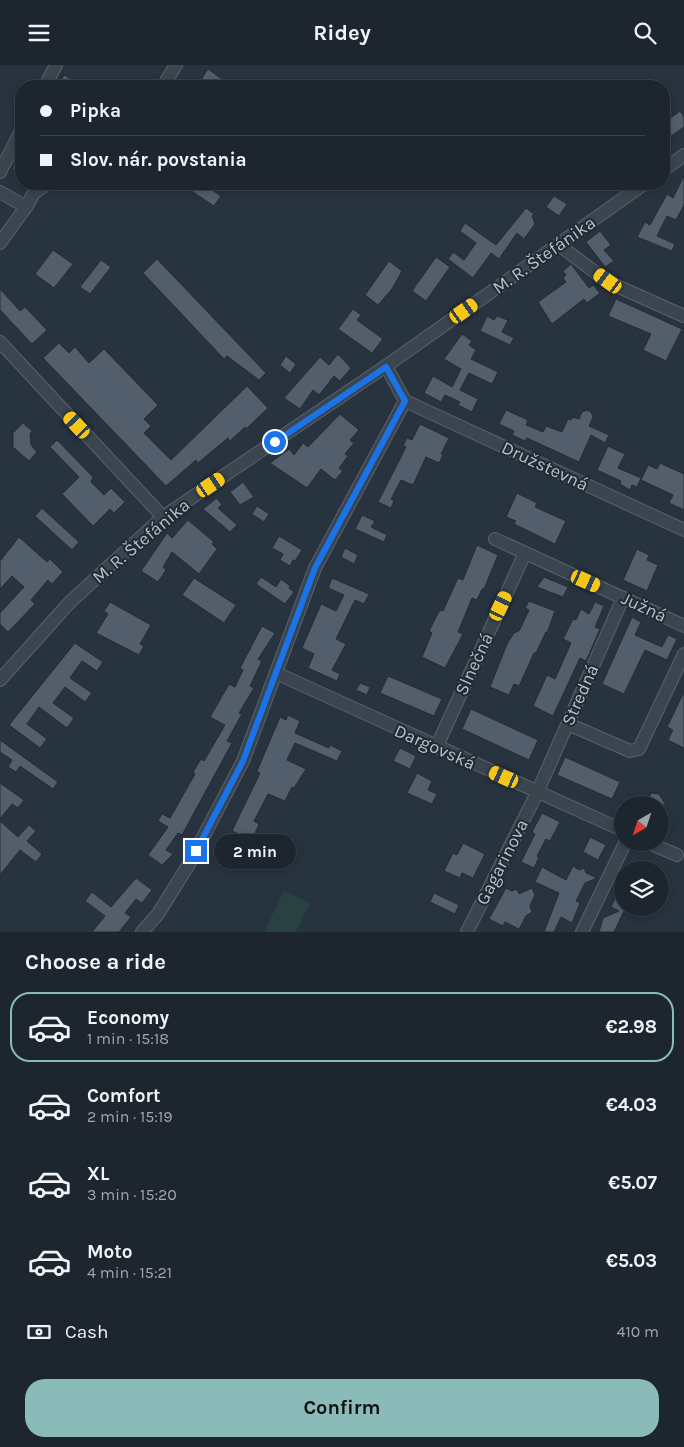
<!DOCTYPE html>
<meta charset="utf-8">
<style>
:root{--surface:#1d262f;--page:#252e37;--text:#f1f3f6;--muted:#a0a5aa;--line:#3b434b;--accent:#8bbbb9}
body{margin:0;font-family:Karla,sans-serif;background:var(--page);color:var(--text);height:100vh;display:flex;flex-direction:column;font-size:19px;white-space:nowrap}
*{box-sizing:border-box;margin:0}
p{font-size:16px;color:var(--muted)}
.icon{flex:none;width:28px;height:28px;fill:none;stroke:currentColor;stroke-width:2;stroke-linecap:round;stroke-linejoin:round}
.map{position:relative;height:867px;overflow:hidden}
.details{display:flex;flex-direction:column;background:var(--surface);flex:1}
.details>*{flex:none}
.top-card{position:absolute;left:15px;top:15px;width:655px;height:110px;border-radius:20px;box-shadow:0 2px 8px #0003,0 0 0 1px var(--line);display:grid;align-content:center;height:110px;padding:0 25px;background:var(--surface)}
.needle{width:32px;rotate:219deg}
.controls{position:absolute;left:614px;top:731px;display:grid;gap:10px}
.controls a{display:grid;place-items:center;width:55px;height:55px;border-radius:50%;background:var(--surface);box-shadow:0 2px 8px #0003,0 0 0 1px var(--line);font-size:25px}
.end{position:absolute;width:22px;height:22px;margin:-11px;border:6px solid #1a73e8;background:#fff;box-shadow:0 0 0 2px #fff}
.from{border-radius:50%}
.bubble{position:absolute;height:35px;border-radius:18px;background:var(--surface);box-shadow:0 2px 8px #0003,0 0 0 1px var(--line);font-size:16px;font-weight:700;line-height:35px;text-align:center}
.car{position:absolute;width:15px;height:30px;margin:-15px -8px;border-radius:6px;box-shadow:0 0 4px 1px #0007;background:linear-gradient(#f5c518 24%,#345 0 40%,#f5c518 0 76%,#345 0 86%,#f5c518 0)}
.top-card b{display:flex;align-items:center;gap:18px;height:48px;font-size:19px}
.top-card b+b{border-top:1px solid var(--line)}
.top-card i{width:12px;height:12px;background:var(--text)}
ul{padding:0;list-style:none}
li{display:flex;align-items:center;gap:15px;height:70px;margin:0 10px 8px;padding:0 15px;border:2px solid transparent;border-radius:20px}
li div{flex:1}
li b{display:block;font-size:19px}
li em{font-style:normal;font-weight:700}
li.selected{border-color:var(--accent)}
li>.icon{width:45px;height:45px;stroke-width:1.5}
h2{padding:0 25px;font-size:22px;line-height:60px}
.pay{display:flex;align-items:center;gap:12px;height:55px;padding:0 25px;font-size:19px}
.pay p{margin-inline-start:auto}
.action{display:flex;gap:10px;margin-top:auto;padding:10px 25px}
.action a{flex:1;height:58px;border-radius:20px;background:var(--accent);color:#111;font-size:20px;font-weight:700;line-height:58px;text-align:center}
header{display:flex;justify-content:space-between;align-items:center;height:65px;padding:0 25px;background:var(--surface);font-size:22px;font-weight:700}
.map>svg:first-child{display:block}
.park{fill:#2a4141}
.building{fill:#535e6c;stroke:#222c36}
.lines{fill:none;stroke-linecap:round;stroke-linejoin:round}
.minor-casing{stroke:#59636c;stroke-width:14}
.minor{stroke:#3b454f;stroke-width:12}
.route{stroke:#1a73e8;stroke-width:6}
.labels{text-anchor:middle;stroke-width:4;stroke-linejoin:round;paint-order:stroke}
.street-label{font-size:18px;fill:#b8c0c9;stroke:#202a34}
</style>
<header><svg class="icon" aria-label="menu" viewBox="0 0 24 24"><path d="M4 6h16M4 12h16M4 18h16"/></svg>Ridey<svg class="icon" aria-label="search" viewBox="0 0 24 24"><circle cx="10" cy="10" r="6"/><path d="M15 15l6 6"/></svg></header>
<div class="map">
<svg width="684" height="867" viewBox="0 0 684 867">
<rect width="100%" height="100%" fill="#27333f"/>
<!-- park -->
<path class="park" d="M284,826L310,838L296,867H264Z"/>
<!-- building -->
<g class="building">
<path d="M208,4L232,21H204L199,18Z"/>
<path d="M64,10L84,21H58Z"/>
<path d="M680,46L684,52V62L664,76V58Z"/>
<path d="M21,85V109L12,104Z"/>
<path d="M684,111V140L676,155L667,151L657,171L675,179L672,186L637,172L645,157L650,160L667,129L673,133Z"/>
<path d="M181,119H203L221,131L214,141Z"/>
<path d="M554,131L567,139L559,151L546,142Z"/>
<path d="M526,143L534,149L532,151L535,159L524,174L517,168L499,194L491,188L473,213L448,194L453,187L464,195L476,178L460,166L465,158L496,180Z"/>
<path d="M600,166L611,180L604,185L614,196L605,202L586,177Z"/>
<path d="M53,185L73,199L54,223L35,209Z"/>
<path d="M436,192L450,202L426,236L412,226Z"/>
<path d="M157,194L266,308L259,315L227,291L224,294L143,208Z"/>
<path d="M101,195L111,202L90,229L80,222Z"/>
<path d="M389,196L402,206L392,224L378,240L365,230Z"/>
<path d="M571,199L589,223L593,220L600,228L587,238L584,234L552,259L538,237L566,217L563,213L566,210L563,206Z"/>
<path d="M0,224L20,246L25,242L47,265L32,279L0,245Z"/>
<path d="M616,234L682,264L666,296L643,285L651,269L608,251Z"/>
<path d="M353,244L361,250L357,255L383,274L372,288L338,264Z"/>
<path d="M487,251L494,255L497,251L508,255L502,267L514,273L510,280L480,266Z"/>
<path d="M462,269L472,276L469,280L476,285L471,294L498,307L492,319L469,308L460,325L478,334L472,347L458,340L460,337L445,330L441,337L424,328L433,311L452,322L461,304L444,294Z"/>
<path d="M59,278L69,288L75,282L89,298L104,284L158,340L144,354L151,361L144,368L171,395L247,321L268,343L246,364L245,362L230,376L228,373L198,398L196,395L166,421L43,293Z"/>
<path d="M338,289L351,303L340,316L334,311L319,330L313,325L300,344L284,333L320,292L329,300Z"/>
<path d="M286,291L296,299L290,308L280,300Z"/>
<path d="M506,345L528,355L526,360L543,367L546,361L562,367L568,354L571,355L573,352L579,354L582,347L587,345L591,347L593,352L589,361L609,370L605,378L591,370L579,397L527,373L525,376L512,370L514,366L499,359Z"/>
<path d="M340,349L359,365L350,375L354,378L345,389L348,391L339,403L343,406L335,415L321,404L307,423L270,398L289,384L294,390L303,378L308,382Z"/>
<path d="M23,358L32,366L30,369L31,380L37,387L29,396L13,382V368Z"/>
<path d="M420,359L449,373L441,389L443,390L439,398L426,392L413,420L401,415L391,434L394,436L391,443L378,437L406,382L403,381L407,373L412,375Z"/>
<path d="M57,375L93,412L91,417L104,430L111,423L125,437L114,448L110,444L93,461L62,429L79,412L50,382Z"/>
<path d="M608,381L625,389L618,403L641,413L637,422L632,420L630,425L620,419L621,416L597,405Z"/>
<path d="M660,398L684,409V445L669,438L673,430L641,415L648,400L657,404Z"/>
<path d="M243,417L254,432L240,440L230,427Z"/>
<path d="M517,428L537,438L535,442L566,456L555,479L514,459L516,456L506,452Z"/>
<path d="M217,433L222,440L218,443L237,460L230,467L203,444Z"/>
<path d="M257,441L269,449L264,457L252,449Z"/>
<path d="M42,443L79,477L72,485L35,451Z"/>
<path d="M362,450L375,456L371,462L387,470L384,477L355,464Z"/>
<path d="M188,455L214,477L212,479L217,484L199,509L172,487L163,502L166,505L158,517L141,506L167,468L172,473Z"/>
<path d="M279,471L302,485L295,496L293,495L290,501L280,495L283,489L272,483Z"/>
<path d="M19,472L47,497L50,494L63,507L52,519L48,515L31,535L35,539L8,567L0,559V548L24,522L12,511L0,524V496Z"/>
<path d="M477,480L498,490L484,524H482L477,535L472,533L458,567L463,569L445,603L422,592L432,568L429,566L434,556L440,545L443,546L458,513L463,515Z"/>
<path d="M345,483L358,490L354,499L341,492Z"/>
<path d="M637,484L649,490L647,495L658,500L647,526L623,515Z"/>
<path d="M261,512L276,522L281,514L290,521L289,523L294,527L285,539L256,519Z"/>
<path d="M544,512L568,522L563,532L537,522Z"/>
<path d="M194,513L236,540L224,558L182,530Z"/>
<path d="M332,513L369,529L364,539L355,535L336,574L346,579L332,605L340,609L337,616L308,603L314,589L302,583L321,539L336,546L344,530L328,523Z"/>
<path d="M529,536L555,546L547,568L546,567L536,588H534L519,621L514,619L509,630L490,622L507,579L514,568L519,566L529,545L525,543Z"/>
<path d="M110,537L151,560L140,579L144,581L139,590L96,568L108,549L104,546Z"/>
<path d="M595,537L604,541L595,562L600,564L586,596L580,593L553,651L533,641L547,610L555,614L571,578L563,574L573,554L576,555L581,544L589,549Z"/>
<path d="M632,552L641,557L635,570L662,582L668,570L677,574L667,595L645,585L624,629L602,619Z"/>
<path d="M262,561L275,568L258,594L262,596L250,621L254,623L239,648L242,649L227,676L232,678L182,770L178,768L166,785L173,789L162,800L148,790L168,762L158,756L162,749L170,753L195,709L193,707L201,694L204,696L225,660L210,652L229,619L235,622L243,605L240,603Z"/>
<path d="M75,578L103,597L97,606L82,596L70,613L92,628L85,637L65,622L53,638L74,653L67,663L39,642L27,659L47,674L40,683L9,660Z"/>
<path d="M388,611L442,634L434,651L380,628Z"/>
<path d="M360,618L370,622L367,630L356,625Z"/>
<path d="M684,627V683L668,675L673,665L667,662Z"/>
<path d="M471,644L538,675L529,695L462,664Z"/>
<path d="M288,650L300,656L295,668L329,683L330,680L342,686L337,696L295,678L287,695L306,704L294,723L292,722L285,736L268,729L254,756L259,759L252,775L232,766L260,708L257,706L280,652L286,655Z"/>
<path d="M0,675L58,717L53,724L20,701L16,707L8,702L12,695L0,687Z"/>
<path d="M400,683L416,691L410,704L393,696Z"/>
<path d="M565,692L620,717L612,734L557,710Z"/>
<path d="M417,708L432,716L428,725L437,729L432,739L407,728Z"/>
<path d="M0,718L24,735L18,743L12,739L0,754Z"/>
<path d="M651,728L659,729L666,740H646Z"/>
<path d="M542,748L560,757L550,776L546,774L537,791L539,792L534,803L521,797L535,769L532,767Z"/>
<path d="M0,756L18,772L29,760L36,766L27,776L42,789L36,797L20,785L0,810Z"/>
<path d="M590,772L606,780L598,795L583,787Z"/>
<path d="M463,778L485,789L473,813L462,808L460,813L444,806L453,788L457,790Z"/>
<path d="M573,801L579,805L584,803L586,808L597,813L585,818L576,836L580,838L572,858L561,852L554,867H544L559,828L535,817L542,802L566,815Z"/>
<path d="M136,813L152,825L142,838L136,834L125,848L131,852L119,867H92L105,851L85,836L92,827L111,842Z"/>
<path d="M506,823L512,826L517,824L519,829L532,823L535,830L530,841L532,847L526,851L519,864L505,857L503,861L489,854Z"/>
<path d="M434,828L459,840L455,849L430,837Z"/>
<path d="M615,833L622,837V844L626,842L614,867H599L603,853L619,846L611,842Z"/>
</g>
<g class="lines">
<defs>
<g id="minor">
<path d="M45,21L56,0"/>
<path d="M163,21L176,0"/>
<path d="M664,105L684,90"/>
<path d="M0,107L21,66"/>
<path d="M0,127L26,142L0,178"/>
<path d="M26,142L34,128L47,119"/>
<path d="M559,180L608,217L684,251"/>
<path d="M0,277L163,452"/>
<path d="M386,301L405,336"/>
<path d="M405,336L684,465"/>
<path d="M495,474L684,561"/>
<path d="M276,608L622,765"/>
<path d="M0,615L70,537L163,452L386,301L644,119"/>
<path d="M568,659L630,686L639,684L684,589"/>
<path d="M436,683L525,488"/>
<path d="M649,778L677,790"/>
<path d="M142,867L158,849L189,799L243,696L315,503L405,336"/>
<path d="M467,867L537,728L623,533"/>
<path d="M582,867L625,778"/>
</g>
</defs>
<!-- minor casing -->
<use href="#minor" class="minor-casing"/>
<!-- minor -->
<use href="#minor" class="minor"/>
</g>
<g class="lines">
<!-- route -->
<path class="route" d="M196,786L243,696L315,503L405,336L386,302L275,377"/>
</g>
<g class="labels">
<!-- street labels -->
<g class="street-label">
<text transform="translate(544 190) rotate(-35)" y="6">M. R. Štefánika</text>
<text transform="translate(545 401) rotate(25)" y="6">Družstevná</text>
<text transform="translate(141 476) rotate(-40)" y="6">M. R. Štefánika</text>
<text transform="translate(644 542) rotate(25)" y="6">Južná</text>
<text transform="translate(474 599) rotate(-65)" y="6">Slnečná</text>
<text transform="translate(580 630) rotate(-66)" y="6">Stredná</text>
<text transform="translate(435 682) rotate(24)" y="6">Dargovská</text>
<text transform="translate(502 797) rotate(-63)" y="6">Gagarinova</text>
</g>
</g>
</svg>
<div class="controls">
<a><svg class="needle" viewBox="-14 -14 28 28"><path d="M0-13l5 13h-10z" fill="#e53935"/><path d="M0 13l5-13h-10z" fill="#a0a5aa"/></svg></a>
<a><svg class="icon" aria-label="layers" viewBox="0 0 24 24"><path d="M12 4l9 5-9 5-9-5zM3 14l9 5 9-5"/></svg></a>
</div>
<i class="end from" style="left:275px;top:377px"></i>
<i class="end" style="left:196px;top:786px"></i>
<div class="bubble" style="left:214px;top:769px;width:82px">2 min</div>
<i class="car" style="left:608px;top:216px;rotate:306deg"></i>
<i class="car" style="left:464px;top:246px;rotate:55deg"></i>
<i class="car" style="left:77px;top:360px;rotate:317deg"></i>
<i class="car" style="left:211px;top:420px;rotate:56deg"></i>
<i class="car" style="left:586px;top:516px;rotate:114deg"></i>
<i class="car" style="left:501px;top:541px;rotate:25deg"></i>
<i class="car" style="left:504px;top:712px;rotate:294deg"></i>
<div class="top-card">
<b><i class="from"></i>Pipka</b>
<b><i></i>Slov. nár. povstania</b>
</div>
</div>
<section class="details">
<h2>Choose a ride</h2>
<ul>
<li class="selected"><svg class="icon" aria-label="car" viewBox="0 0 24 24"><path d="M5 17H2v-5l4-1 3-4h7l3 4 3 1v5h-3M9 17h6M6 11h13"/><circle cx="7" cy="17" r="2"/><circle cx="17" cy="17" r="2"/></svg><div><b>Economy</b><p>1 min · 15:18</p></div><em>€2.98</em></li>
<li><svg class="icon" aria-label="car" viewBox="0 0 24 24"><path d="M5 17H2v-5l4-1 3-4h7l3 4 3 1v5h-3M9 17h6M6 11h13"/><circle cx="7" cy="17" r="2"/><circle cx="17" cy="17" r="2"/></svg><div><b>Comfort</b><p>2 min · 15:19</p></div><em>€4.03</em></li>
<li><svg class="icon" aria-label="car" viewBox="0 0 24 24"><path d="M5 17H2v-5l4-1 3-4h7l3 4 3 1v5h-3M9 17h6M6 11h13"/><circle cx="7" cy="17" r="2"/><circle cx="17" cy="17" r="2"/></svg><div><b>XL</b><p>3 min · 15:20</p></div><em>€5.07</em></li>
<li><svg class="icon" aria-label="car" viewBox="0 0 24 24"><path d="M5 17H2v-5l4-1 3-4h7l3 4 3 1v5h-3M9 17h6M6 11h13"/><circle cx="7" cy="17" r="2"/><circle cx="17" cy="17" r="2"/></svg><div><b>Moto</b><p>4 min · 15:21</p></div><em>€5.03</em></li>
</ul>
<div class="pay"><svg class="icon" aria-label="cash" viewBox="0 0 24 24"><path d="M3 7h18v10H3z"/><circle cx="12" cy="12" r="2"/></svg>Cash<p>410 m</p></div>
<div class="action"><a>Confirm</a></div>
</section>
